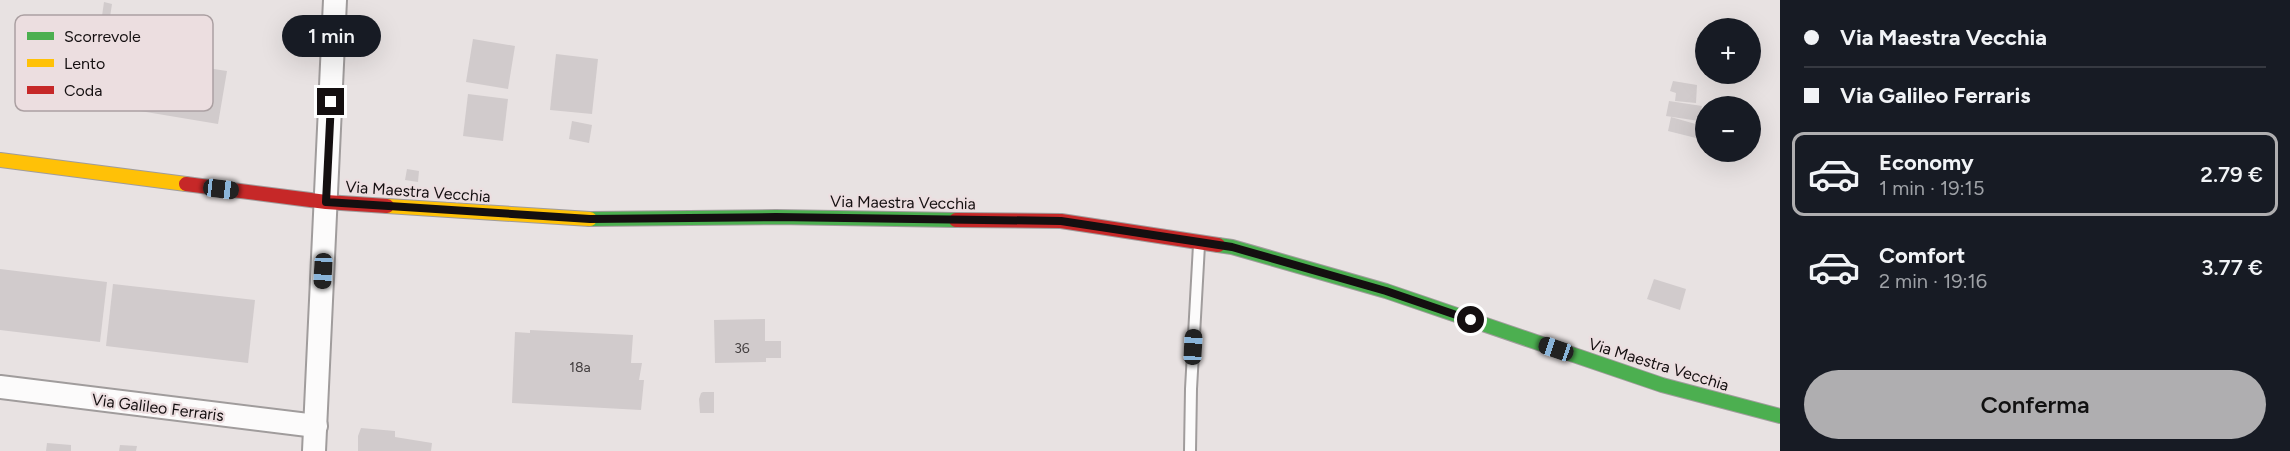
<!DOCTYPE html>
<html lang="it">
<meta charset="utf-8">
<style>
:root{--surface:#171b24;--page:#242831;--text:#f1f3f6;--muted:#9ea1a6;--line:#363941;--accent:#afaeb0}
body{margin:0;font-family:Figtree,sans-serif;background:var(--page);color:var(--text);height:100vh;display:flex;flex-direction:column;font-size:22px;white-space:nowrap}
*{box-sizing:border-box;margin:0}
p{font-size:20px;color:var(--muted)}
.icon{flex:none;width:33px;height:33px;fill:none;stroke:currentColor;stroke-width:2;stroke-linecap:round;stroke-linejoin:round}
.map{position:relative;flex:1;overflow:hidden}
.drawer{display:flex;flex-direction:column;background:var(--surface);width:510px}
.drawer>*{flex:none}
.hud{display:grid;align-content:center;height:132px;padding:0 24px;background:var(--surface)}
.fabs{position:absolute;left:1695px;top:18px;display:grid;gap:12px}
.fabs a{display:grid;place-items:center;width:66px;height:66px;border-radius:50%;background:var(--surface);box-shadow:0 6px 24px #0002;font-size:30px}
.end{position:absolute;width:27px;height:27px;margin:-14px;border:8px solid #140f10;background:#fff;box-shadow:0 0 0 3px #fff}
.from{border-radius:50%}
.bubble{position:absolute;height:42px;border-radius:21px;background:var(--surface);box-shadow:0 6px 24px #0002;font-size:20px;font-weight:600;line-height:42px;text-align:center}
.car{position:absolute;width:18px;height:36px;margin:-18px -9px;border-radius:8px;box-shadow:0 0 4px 2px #0007;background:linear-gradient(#222 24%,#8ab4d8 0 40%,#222 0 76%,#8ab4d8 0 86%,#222 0)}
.hud b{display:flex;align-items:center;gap:21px;height:57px;font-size:22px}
.hud b+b{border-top:2px solid var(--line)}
.hud i{width:15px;height:15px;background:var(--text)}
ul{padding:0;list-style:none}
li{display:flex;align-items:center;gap:18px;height:84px;margin:0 12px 9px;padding:0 12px;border:3px solid transparent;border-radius:12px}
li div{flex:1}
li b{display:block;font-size:22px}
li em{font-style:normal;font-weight:600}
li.current{border-color:var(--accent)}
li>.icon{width:54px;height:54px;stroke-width:1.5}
.button{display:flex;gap:12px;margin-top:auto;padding:12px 24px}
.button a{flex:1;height:69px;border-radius:36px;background:var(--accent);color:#111;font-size:24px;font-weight:600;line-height:69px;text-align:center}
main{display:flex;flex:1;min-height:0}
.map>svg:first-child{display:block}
.building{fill:#d1cbcc}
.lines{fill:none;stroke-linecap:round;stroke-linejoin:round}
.lane-casing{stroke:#a09c9c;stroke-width:14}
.street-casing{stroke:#a09c9c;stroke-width:26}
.fast-casing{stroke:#a09c9c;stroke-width:16}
.slow-casing{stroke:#a09c9c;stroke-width:16}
.jam-casing{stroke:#a09c9c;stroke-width:16}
.lane{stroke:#fcfbfb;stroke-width:10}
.street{stroke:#fcfbfb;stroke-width:22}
.fast{stroke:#4caf50;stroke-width:14}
.slow{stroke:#ffc107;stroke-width:14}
.jam{stroke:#c62828;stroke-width:14}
.route{stroke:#140f10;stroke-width:8}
.labels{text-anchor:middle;stroke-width:4.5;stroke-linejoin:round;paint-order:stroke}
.number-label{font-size:14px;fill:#454041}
.street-label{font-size:16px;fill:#140f10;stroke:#ecdee0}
.key{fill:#ecdee0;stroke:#aba0a2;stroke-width:1.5}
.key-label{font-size:16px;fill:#140f10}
</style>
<main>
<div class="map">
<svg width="1780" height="451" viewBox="0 0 1780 451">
<rect width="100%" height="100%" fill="#e8e2e2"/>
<!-- building -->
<g class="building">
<path d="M104,2L112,4L110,17L102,16Z"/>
<path d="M473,39L515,46L508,89L466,82Z"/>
<path d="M96,48L101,49L99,59L166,70L167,62L227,71L218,124L86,102L92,57L95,58Z"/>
<path d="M556,54L598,59L592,114L550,110Z"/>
<path d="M1673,81L1697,85L1696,103L1675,101L1676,93L1670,91Z"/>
<path d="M468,94L508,99L503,141L463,136Z"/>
<path d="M1669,101L1702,106L1699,121L1666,116Z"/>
<path d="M1671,117L1699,125L1696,138L1668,131Z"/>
<path d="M572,121L592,125L589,143L569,139Z"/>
<path d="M407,169L419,171L418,182L405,180Z"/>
<path d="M0,269L107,282L100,342L0,330Z"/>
<path d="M1654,279L1686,289L1680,310L1647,299Z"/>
<path d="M113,284L255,300L248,363L106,346Z"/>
<path d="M765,319V341H781V358H766V362L715,363L714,320Z"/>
<path d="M530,330L633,335L631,363H642L639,380H644L641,410L512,403L515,332L530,333Z"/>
<path d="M703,392H714V413H700L699,399L701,393Z"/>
<path d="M361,428L395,431V437L432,443L431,451H358V436Z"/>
<path d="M47,443L71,445V451H46Z"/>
<path d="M120,445L137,446L136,451H119Z"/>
</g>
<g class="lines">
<defs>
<path id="lane" d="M1190,451L1191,389L1199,245"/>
<g id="street">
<path d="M0,387L316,426"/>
<path d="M314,451L335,0"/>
</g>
<g id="fast">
<path d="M590,219L776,217L956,220"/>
<path d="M1218,245L1232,247L1386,291L1662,385L1780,416"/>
</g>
<g id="slow">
<path d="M0,160L186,184"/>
<path d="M387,206L590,219"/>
</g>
<g id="jam">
<path d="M186,184L326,202L387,206"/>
<path d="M956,220L1061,221L1218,245"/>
</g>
</defs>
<!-- lane casing -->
<use href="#lane" class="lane-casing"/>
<!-- street casing -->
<use href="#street" class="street-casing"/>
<!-- fast casing -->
<use href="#fast" class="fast-casing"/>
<!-- slow casing -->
<use href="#slow" class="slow-casing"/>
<!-- jam casing -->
<use href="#jam" class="jam-casing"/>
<!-- lane -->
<use href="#lane" class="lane"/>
<!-- street -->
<use href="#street" class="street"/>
<!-- fast -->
<use href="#fast" class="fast"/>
<!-- slow -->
<use href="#slow" class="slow"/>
<!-- jam -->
<use href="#jam" class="jam"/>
</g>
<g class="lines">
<!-- route -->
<path class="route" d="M331,102L326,202L590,219L776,217L1061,221L1232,247L1386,291L1471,320"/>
</g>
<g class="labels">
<!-- number labels -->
<g class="number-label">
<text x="742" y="353">36</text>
<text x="580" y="372">18a</text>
</g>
<!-- street labels -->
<g class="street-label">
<text transform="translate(418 191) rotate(4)" y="6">Via Maestra Vecchia</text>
<text transform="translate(903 202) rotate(1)" y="6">Via Maestra Vecchia</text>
<text transform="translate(1659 364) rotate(17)" y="6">Via Maestra Vecchia</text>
<text transform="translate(158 407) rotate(7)" y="6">Via Galileo Ferraris</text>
</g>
</g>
<!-- legend -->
<rect x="15" y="15" width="198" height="96" rx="9" class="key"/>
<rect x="27" y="32" width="27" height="8" fill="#4caf50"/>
<rect x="27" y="59" width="27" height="8" fill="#ffc107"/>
<rect x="27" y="86" width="27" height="8" fill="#c62828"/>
<g class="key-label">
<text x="64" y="42">Scorrevole</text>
<text x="64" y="69">Lento</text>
<text x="64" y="96">Coda</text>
</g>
</svg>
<div class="fabs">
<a>+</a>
<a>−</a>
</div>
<i class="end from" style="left:1471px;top:320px"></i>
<i class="end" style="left:331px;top:102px"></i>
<div class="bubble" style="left:282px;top:15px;width:99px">1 min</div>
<i class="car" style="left:221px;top:189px;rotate:97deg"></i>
<i class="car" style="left:323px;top:271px;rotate:183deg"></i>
<i class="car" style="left:1193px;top:347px;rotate:3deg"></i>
<i class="car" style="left:1556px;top:349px;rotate:289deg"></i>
</div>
<section class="drawer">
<div class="hud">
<b><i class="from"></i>Via Maestra Vecchia</b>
<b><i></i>Via Galileo Ferraris</b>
</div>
<ul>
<li class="current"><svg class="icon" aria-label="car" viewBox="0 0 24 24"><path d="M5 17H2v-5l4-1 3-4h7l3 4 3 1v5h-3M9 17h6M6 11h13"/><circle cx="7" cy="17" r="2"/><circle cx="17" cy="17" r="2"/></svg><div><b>Economy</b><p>1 min · 19:15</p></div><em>2.79 €</em></li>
<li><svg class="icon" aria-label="car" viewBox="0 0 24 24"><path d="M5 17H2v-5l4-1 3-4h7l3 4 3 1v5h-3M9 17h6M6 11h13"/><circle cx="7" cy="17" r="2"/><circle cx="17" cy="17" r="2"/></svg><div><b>Comfort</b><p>2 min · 19:16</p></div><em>3.77 €</em></li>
</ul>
<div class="button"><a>Conferma</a></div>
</section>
</main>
